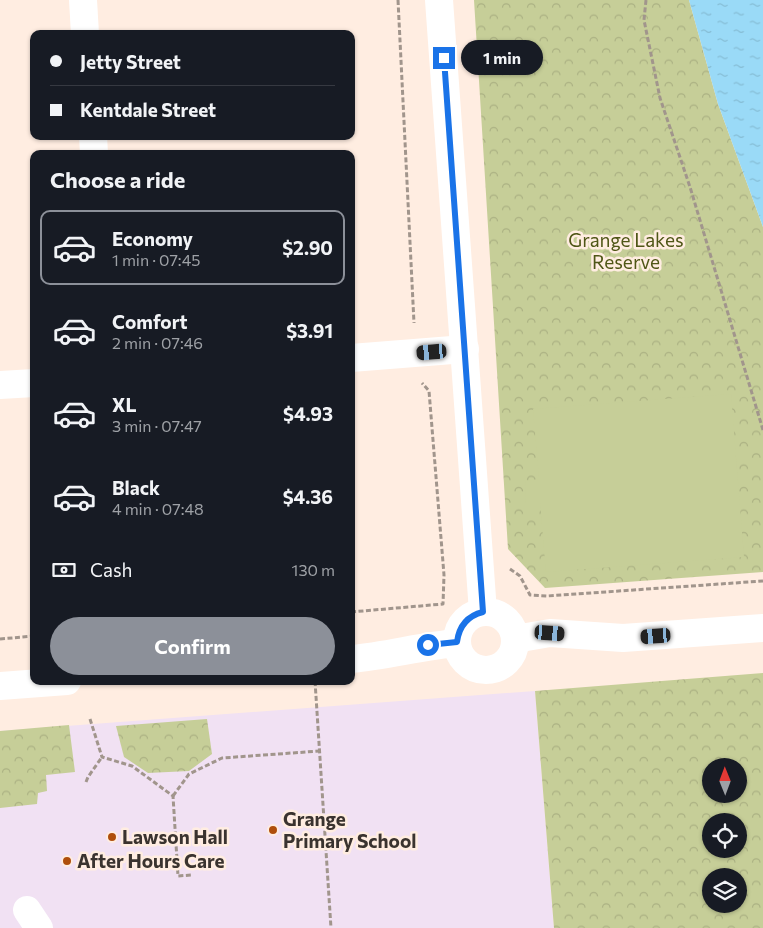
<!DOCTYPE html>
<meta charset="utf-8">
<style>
:root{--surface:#171b24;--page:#20242c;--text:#f1f3f6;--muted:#9ea1a6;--line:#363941;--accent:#8c9099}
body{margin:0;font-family:Commissioner,sans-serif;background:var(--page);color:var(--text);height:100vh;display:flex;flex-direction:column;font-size:19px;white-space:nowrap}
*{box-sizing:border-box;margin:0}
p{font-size:16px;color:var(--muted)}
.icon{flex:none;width:28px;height:28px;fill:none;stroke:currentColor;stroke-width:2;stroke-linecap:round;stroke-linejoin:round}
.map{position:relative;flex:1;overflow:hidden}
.drawer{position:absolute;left:30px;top:150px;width:325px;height:535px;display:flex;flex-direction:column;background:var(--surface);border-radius:10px;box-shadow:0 1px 4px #0004}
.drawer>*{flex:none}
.hud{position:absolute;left:30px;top:30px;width:325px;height:110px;border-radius:10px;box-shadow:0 1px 4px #0004;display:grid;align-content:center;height:110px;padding:0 20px;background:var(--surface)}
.needle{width:32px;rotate:359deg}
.buttons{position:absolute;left:702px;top:758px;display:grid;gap:10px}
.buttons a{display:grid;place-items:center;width:45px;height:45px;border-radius:50%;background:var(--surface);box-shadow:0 1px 4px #0004;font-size:25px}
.end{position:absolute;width:22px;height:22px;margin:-11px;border:6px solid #1a73e8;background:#fff;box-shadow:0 0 0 2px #fff}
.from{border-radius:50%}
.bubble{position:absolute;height:35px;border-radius:18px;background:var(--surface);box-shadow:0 1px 4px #0004;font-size:16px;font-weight:700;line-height:35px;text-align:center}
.car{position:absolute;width:15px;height:30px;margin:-15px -8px;border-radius:6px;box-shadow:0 0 4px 1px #0007;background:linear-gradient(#222 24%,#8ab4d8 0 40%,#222 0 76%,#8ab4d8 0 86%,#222 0)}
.hud b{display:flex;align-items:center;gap:18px;height:48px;font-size:19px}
.hud b+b{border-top:1px solid var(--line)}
.hud i{width:12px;height:12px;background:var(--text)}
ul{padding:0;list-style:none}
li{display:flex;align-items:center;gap:15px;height:75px;margin:0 10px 8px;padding:0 10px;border:2px solid transparent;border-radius:10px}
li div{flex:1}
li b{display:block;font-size:19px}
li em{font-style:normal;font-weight:700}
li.selected{border-color:var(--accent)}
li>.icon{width:45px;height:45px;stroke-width:1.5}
h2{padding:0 20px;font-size:22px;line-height:60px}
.pay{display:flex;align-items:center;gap:12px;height:55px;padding:0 20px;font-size:19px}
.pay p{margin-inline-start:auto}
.button{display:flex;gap:10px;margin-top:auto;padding:10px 20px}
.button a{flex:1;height:58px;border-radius:30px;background:var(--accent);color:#fff;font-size:20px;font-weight:700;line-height:58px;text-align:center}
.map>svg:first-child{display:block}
.education{fill:#f1e1f3}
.park{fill:url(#park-crowns);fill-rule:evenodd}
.pitch{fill:#c6ce98}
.water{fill:url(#water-ripples)}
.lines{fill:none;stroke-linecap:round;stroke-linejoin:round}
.path{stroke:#a1958c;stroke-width:3;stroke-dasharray:5 2.5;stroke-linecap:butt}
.minor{stroke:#fff;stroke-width:28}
.route{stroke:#1a73e8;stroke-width:6}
.poi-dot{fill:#af4e0b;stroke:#ffede1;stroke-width:2}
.labels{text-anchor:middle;stroke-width:5;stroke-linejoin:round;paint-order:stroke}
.park-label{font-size:19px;fill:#4f5616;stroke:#ffede1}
.poi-label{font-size:19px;font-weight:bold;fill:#3a332f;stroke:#ffede1;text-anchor:start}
</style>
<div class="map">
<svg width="763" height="928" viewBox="0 0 763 928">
<defs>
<pattern id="park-crowns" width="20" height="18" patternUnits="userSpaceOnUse" patternTransform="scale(1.25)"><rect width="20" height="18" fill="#c6ce98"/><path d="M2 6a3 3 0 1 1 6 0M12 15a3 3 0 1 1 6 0" fill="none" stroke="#abb183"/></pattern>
<pattern id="water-ripples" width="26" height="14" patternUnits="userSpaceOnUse" patternTransform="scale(1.25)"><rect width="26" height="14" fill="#9adaf7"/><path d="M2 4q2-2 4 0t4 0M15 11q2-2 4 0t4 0" fill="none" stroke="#85bcd4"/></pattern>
</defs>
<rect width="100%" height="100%" fill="#ffede1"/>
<!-- education -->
<path class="education" d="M535,691L554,928H0V731Z"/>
<!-- park -->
<g class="park">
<path d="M474,0H689L718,104L763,227V572L545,588L508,549Z"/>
<path d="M763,673V928H554L535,691ZM711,766H739V794H711ZM739,821V849H711V821ZM739,876V904H711V876Z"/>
<path d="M207,719L212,754L189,771L148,773L124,757L116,726Z"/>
<path d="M69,725L75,772L46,775L47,791L38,793L37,804L0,808V731Z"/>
</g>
<!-- pitch -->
<path class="pitch" d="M731,394L744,557L546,572L540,503H526L525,481L539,479L533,409Z"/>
<!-- water -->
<path class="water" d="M689,0H763V227L718,104Z"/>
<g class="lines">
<!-- path -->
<g class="path">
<path d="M398,0L414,323"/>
<path d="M646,0L644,20L660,98L690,187L763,430"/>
<path d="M510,569L520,576L530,595L547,596L763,581"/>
<path d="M351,612L443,604L444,575L429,391L422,383"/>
<path d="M0,639L34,636"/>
<path d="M315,681L331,928"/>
<path d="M90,719L102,757L132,766L173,796L178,876L192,875"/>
<path d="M86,782L88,777L102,757"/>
<path d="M173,796L189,774L222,758L320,751"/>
</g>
<!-- minor -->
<g class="minor">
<path d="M83,0L85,34"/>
<path d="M439,0L483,612"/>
<path d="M93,136L94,154"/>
<path d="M351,358L465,349"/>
<path d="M0,385L34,383"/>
<circle cx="486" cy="641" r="29"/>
<path d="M515,639L550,633L623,638L763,628"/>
<path d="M351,659C387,656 421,646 457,643"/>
<path d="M0,686L67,681"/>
<path d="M27,910L39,928"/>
</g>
</g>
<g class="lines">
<!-- route -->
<path class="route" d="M428,645L457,642C459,626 467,616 483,612L444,58"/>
</g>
<!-- markers -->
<g class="poi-dot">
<circle cx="273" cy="830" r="5"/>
<circle cx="112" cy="837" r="5"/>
<circle cx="67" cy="861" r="5"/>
</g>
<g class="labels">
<!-- park labels -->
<g class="park-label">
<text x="626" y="247">Grange Lakes<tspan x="626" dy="22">Reserve</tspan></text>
</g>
<!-- poi labels -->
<g class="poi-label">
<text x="283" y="826">Grange<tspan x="283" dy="22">Primary School</tspan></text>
<text x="122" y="844">Lawson Hall</text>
<text x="77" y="868">After Hours Care</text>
</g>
</g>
</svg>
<div class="buttons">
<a><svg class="needle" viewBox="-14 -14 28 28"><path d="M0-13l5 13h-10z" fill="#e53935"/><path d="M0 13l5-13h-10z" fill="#9ea1a6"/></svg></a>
<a><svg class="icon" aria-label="locate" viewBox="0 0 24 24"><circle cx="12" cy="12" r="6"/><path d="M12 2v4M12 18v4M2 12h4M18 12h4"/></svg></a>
<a><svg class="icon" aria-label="layers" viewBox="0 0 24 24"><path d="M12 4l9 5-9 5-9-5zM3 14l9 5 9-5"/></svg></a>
</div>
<i class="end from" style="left:428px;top:645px"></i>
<i class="end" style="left:444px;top:58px"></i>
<div class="bubble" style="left:461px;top:40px;width:82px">1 min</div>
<i class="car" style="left:432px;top:352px;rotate:265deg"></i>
<i class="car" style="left:550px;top:633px;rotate:94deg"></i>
<i class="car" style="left:656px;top:636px;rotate:266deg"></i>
<div class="hud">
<b><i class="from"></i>Jetty Street</b>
<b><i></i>Kentdale Street</b>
</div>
<section class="drawer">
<h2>Choose a ride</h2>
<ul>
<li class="selected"><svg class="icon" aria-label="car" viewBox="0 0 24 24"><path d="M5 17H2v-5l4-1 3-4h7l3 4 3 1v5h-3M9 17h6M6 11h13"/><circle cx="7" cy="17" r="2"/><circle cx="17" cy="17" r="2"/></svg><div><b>Economy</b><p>1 min · 07:45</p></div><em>$2.90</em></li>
<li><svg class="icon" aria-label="car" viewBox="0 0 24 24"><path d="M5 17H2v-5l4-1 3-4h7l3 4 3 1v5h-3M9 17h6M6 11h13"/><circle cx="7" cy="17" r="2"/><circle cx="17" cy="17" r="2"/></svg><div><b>Comfort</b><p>2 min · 07:46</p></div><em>$3.91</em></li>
<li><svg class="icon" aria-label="car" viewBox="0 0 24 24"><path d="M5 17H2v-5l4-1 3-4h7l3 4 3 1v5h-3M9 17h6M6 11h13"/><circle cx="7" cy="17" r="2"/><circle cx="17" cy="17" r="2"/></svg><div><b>XL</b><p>3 min · 07:47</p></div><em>$4.93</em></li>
<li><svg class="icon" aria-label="car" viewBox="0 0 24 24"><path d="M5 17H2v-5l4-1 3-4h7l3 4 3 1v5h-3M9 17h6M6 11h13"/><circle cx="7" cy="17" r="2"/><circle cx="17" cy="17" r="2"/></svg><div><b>Black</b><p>4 min · 07:48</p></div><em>$4.36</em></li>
</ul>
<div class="pay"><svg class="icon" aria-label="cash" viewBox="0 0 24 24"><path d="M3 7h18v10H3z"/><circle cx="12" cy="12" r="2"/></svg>Cash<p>130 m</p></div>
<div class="button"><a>Confirm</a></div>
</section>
</div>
